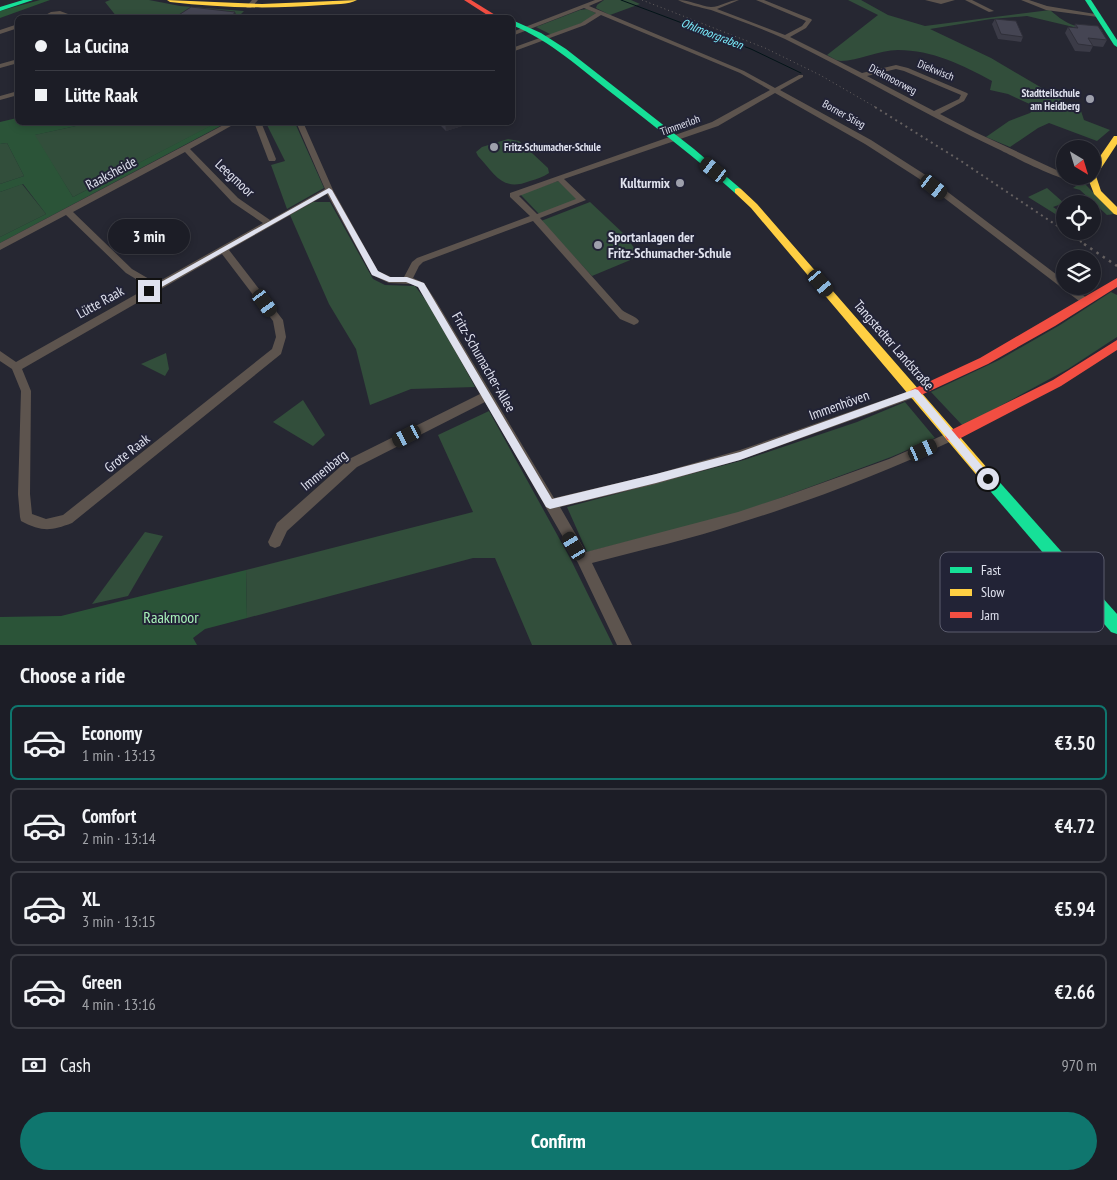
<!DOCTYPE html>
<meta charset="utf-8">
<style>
:root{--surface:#1c1d26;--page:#25262e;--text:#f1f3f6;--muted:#a0a2a7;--line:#3a3b43;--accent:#0f766e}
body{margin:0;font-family:"PT Sans Narrow",sans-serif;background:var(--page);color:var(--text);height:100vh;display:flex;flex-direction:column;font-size:19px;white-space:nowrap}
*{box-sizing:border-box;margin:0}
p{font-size:16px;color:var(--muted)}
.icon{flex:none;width:28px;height:28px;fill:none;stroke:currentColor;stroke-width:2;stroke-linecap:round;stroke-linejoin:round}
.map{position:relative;height:645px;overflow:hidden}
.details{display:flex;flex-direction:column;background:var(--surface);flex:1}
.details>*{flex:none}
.guide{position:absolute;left:15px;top:15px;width:500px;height:110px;border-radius:8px;box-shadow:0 2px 8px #0003,0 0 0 1px var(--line);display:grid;align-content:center;height:110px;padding:0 20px;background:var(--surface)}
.needle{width:32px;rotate:142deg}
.fabs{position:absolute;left:1056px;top:140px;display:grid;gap:10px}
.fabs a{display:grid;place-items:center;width:45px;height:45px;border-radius:50%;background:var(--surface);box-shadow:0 2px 8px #0003,0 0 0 1px var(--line);font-size:25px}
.end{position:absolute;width:22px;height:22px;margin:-11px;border:6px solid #dfe1ee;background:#111;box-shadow:0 0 0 2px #111}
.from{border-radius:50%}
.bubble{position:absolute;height:35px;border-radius:18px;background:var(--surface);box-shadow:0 2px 8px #0003,0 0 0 1px var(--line);font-size:16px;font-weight:800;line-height:35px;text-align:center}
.car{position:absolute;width:15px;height:30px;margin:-15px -8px;border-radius:6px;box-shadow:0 0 4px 1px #0007;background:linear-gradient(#222 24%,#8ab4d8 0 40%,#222 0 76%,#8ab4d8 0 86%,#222 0)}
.guide b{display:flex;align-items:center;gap:18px;height:48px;font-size:19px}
.guide b+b{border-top:1px solid var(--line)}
.guide i{width:12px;height:12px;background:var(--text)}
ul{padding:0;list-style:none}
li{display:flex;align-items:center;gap:15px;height:75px;margin:0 10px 8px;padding:0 10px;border:2px solid var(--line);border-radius:8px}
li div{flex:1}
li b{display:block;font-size:19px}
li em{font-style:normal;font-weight:800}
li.active{border-color:var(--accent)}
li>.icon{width:45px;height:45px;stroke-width:1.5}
h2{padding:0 20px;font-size:22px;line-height:60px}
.pay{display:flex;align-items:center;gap:12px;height:55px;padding:0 20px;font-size:19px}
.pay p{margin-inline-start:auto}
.cta{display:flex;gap:10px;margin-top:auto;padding:10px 20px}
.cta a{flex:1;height:58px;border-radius:30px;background:var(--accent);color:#fff;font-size:20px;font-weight:800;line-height:58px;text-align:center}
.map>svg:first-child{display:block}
.green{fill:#324e3b}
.forest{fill:#2b5438}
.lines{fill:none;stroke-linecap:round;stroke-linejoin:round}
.stream{stroke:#031418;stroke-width:1}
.street{fill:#5d544e;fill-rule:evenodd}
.fast{fill:#16e098;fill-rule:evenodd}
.slow{fill:#ffcf43;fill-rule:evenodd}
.jam{fill:#f24e42;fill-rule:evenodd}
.rail-far2{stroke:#656060;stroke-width:1;stroke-dasharray:1 3;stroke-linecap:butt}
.rail-far1{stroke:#656060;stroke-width:2;stroke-dasharray:2 4;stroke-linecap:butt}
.rail{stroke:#656060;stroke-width:2.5;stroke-dasharray:2.5 5;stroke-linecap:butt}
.wall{fill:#3b3b47}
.shaded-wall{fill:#30303a}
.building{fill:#454553;stroke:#30303a}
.route{fill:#dfe1ee}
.poi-dot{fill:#9ea0ac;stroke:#222336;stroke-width:2}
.labels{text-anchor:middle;stroke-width:4;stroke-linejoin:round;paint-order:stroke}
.far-street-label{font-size:11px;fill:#dfe1ee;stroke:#222336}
.far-poi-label{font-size:11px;font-weight:bold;fill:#dfe1ee;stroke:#222336;text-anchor:end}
.far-water-label{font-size:12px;font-style:italic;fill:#7beefe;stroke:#222336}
.street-label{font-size:14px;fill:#dfe1ee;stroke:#222336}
.poi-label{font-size:14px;font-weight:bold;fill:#dfe1ee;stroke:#222336;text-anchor:end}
.near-park-label{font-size:16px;fill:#a8f2b9;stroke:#222336}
.key{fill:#222336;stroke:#5b5c6d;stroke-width:1}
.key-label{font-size:14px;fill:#dfe1ee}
</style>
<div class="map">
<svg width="1117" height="645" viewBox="0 0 1117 645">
<rect width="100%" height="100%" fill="#262732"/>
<!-- green -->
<g class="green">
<path d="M110,0H149L180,6L244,11L238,17H117L105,2Z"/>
<path d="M604,0H631L640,4L610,15L596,8L597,5Z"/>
<path d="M848,0H861L888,15L925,26L1050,10C1069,27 1077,27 1101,29L1103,34L1027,16L991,19L930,29L991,58L1081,111L1084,120L1110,130L1097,141L1049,123L1038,128L1010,147L986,137L1009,121L1030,113L1036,107L1008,94L990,90L992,81C963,65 932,50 898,50C879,50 858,61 841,61C837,61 831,57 827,55L878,15Z"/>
<path d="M587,9L596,13L584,22L552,35L536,27L580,10Z"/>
<path d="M186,122L213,125L73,197L34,135L85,124Z"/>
<path d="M266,123H295L324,188L287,209L271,165L285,161Z"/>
<path d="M508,139L519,141L548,168L549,173C543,177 537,179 530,181C502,192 496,175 478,156L476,152L482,147Z"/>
<path d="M7,143L24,176L0,184V144Z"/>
<path d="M558,181L579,200L540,215L520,194Z"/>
<path d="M1082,182L1086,185L1114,214L1107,215L1080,190L1073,188Z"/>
<path d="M22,184L46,214L0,237V192Z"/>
<path d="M1047,188L1064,203L1053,207L1065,215V220L1028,197Z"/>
<path d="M313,202H330L373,279L385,285L415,286L433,310L475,387L411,389L370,405L356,349L329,304L290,215Z"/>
<path d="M590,202L624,234L640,256L592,276L541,221Z"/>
<path d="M1111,292L1117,295V337L1068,369L963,426L931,392L999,360L1060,325Z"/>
<path d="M166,353L169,369L165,376L141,364Z"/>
<path d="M303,400L325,435L313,446L273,422Z"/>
<path d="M905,402L935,438L891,457L737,514L587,552L567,507L744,460L857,422Z"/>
<path d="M489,411L570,558L613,645H532L495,558H473L247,618L246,570L473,512L438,435Z"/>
<path d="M145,532L163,536L128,596L92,604Z"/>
</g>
<!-- forest -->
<g class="forest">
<path d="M40,0H50L0,18V11Z"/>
<path d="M17,118L18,122L103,123L85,124L35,135L73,197L212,125L186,123H226L0,243V237L46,214L23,184L0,192V184L24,176L7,143L0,144V122Z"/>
<path d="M246,570L247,618L205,629L193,638L197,645H0V617L61,616Z"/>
</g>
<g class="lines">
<!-- stream -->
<path class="stream" d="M621,0L751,49L801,73"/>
<!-- street -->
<g class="street">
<path d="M252,0H258L251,8H247L246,7Z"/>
<path d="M595,0H603L589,6L744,71L775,88L799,75H803V77L780,90L871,140L924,174L1065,281V286H1072L1089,300L1091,302L1089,304H1083L918,178L865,144L775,93L718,126L564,179L586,200L540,218L622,310C627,314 636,316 639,321L638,323L634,325L620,319L533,221L423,262L419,266L413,278L424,283L436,301L554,498L656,474L740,450L915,389L919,390L920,393L919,396L740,460L656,484L560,507L586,552L738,512L783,497L889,459L948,433L952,431L956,433L958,436L956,439C886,472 813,500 739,523C691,539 641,550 592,563L632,645H617L578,563L485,402L357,467L287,531L280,546L275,548L270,546L268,542L277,523L349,459L480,394L418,287L411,284L389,283L372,275L327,194L229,250L283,320L286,337L281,354L72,523C51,531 42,532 21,521L20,517L18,494L21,391L12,369L0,361V351L16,362L149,287L126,273L66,215L0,250V243L229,122H238L190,149L238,198L270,220L325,189L296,122H303L333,190L378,271L391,277H404L412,262L417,258L530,216L510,197V193L712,122L770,90L740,73L601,15L585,25L512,52V48L581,23L596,13L584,8L512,36V32ZM185,152L232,202L263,223L156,283L132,269L73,212ZM558,181L576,199L537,214L519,196ZM222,254L273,321L276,337L272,349L63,515L46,519L32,514L30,494L31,391L22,369Z"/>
<path d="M678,0C690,0 700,6 711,7C720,7 729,0 739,0L717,9L785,35L802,26L806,21L756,0H764L811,19L812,20L806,28L790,37L862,73L896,65L908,68L967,93L968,94L964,101L940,114L975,132L1065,174V176L1092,179L1096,181C1080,193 1015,157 998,149C926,115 857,74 785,39C761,28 735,19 711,10C700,7 687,5 678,0ZM896,69L904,71L961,95L959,99L934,111L867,76Z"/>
<path d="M925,0H955L941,4Z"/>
<path d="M965,0H972L994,11L989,12Z"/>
<path d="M1021,0H1029L1047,6L1101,15L1098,17L1046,10Z"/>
<path d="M60,11L68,14L71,18H65L60,14L48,18H40L51,12Z"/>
<path d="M18,24V28L0,34V30Z"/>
<path d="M18,59V63L0,68V64Z"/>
<path d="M18,91V95L0,100V96Z"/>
<path d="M254,122H261L276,159L275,161H269L268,159Z"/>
</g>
<!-- fast -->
<g class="fast">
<path d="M23,0H33L0,11V7Z"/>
<path d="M1085,0H1091L1117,40V47L1114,45Z"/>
<path d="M512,20L541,33L566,49L694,149L741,189V193H735C696,158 654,126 613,94C581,69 551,41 512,25Z"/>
<path d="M990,475L995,477L1117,614V634L1111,632L985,485L983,481L985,477Z"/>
</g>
<!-- slow -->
<g class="slow">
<path d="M167,0L262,4L357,0C349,5 333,4 323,5C272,9 221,8 170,2Z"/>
<path d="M1114,136H1117V144L1096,176L1101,191L1117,207V215L1114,214L1094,194L1087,176H1092V168Z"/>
<path d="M738,188L741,189L757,204L995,477L997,481L995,485L990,487L985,485L751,208L735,193V189Z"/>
</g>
<!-- jam -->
<g class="jam">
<path d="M464,0H471L500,18H492Z"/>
<path d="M1117,278V287L1055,326L988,364L919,396L915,398L911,396L909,393L911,390L980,358Z"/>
<path d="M1117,340V350L1061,386L957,440L952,441L947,440L945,436L947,432L1053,380Z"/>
</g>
<!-- rail-far2 -->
<path class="rail-far2" d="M642,0L765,48L820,75L877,108"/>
<!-- rail-far1 -->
<g class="rail-far1">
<path d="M875,107L961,161L1065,231"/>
<path d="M1065,231L1086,245"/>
</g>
<!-- rail -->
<path class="rail" d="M1084,244L1117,266"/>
</g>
<!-- wall -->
<g class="wall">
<path d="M995,19L1023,37L1021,42L998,39L992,24Z"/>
<path d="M1075,24L1107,40L1103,47L1093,46L1090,52L1075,51L1065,33L1068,27L1074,28Z"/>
<path d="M437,122H475L446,131Z"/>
</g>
<!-- shaded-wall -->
<g class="shaded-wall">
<path d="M235,12L236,14L233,18H231Z"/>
<path d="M445,122H475L446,131Z"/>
</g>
<!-- building -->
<g class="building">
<path d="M191,7L235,12L231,18H174Z"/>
<path d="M995,19L1016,21L1023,37L1001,34Z"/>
<path d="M1075,24L1098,26L1107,40L1088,38L1093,46L1078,44L1068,27L1078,28Z"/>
</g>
<!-- route -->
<path class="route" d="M329,188L332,190L378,271L390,277H407L424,283L552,499L656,474L740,452L915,389L918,390L993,479L992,482H984L913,397L740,460L656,483L550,509L546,507L418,287L406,282H389L372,275L328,193L151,293L145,291Z"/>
<!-- markers -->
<g class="poi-dot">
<circle cx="1090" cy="99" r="5"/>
<circle cx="494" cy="147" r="5"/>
<circle cx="680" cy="183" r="5"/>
<circle cx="598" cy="245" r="5"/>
</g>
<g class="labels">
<!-- far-street labels -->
<g class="far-street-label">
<text transform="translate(936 70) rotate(22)" y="4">Diekwisch</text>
<text transform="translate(893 79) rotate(28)" y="4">Diekmoorweg</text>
<text transform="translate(844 114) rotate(29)" y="4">Borner Stieg</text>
<text transform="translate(680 125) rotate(-20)" y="4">Timmerloh</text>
</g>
<!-- far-poi labels -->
<g class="far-poi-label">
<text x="1080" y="97">Stadtteilschule<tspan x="1080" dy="13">am Heidberg</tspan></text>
<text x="504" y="151" text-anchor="start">Fritz-Schumacher-Schule</text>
</g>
<!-- far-water labels -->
<g class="far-water-label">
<text transform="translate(712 34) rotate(21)" y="4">Ohlmoorgraben</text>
</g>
<!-- street labels -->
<g class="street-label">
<text transform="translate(111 173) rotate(-28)" y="5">Raaksheide</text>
<text transform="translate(235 178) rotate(43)" y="5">Leegmoor</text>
<text transform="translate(100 302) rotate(-29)" y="5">Lütte Raak</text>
<text transform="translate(894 345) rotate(49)" y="5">Tangstedter Landstraße</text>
<text transform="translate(484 362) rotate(60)" y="5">Fritz-Schumacher-Allee</text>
<text transform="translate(839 405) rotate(-20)" y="5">Immenhöven</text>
<text transform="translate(127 453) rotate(-38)" y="5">Grote Raak</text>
<text transform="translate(324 470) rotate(-39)" y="5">Immenbarg</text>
</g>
<!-- poi labels -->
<g class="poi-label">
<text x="670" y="188">Kulturmix</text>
<text x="608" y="242" text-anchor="start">Sportanlagen der<tspan x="608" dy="16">Fritz-Schumacher-Schule</tspan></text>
</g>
<!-- near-park labels -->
<g class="near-park-label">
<text x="171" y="623">Raakmoor</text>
</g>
</g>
<!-- legend -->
<rect x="940" y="552" width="164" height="80" rx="8" class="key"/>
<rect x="950" y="567" width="22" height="6" fill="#16e098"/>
<rect x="950" y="589" width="22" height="7" fill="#ffcf43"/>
<rect x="950" y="612" width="22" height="6" fill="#f24e42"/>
<g class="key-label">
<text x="981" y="575">Fast</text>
<text x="981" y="597">Slow</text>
<text x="981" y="620">Jam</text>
</g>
</svg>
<div class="fabs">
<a><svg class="needle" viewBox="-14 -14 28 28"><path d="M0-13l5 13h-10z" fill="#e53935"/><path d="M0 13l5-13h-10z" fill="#a0a2a7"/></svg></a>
<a><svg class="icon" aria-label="locate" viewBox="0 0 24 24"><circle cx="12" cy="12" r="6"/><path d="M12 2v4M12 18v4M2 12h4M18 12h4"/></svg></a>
<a><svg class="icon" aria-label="layers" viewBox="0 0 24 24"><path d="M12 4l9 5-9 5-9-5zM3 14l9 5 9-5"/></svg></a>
</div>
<i class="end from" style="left:988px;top:479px"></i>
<i class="end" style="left:149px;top:291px"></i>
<div class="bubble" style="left:108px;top:219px;width:82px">3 min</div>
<i class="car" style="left:714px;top:170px;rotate:308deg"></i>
<i class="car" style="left:934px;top:187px;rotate:128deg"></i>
<i class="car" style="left:821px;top:283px;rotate:140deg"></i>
<i class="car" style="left:265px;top:303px;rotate:144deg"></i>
<i class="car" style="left:407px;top:436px;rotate:243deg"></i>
<i class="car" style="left:923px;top:450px;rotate:66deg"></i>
<i class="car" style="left:574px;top:546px;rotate:329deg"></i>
<div class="guide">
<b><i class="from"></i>La Cucina</b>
<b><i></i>Lütte Raak</b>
</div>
</div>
<section class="details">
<h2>Choose a ride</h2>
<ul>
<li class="active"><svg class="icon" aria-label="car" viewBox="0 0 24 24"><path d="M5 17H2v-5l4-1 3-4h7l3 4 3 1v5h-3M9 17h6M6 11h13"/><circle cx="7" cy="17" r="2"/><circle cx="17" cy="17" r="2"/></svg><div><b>Economy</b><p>1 min · 13:13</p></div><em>€3.50</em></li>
<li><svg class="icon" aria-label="car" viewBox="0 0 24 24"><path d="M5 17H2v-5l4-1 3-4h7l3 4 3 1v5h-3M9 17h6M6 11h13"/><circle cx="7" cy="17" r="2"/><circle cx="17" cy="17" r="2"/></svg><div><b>Comfort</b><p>2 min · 13:14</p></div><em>€4.72</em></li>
<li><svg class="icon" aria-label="car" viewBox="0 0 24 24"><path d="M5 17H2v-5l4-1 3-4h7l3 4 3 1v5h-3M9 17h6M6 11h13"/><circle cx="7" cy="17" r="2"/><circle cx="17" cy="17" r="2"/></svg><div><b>XL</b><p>3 min · 13:15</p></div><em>€5.94</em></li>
<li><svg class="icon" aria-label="car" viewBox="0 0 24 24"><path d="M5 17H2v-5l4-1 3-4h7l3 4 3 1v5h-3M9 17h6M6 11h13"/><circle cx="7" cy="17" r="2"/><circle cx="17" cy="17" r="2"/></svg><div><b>Green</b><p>4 min · 13:16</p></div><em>€2.66</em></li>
</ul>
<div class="pay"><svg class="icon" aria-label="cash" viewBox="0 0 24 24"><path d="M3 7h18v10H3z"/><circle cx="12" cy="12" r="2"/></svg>Cash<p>970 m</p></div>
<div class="cta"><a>Confirm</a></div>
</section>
